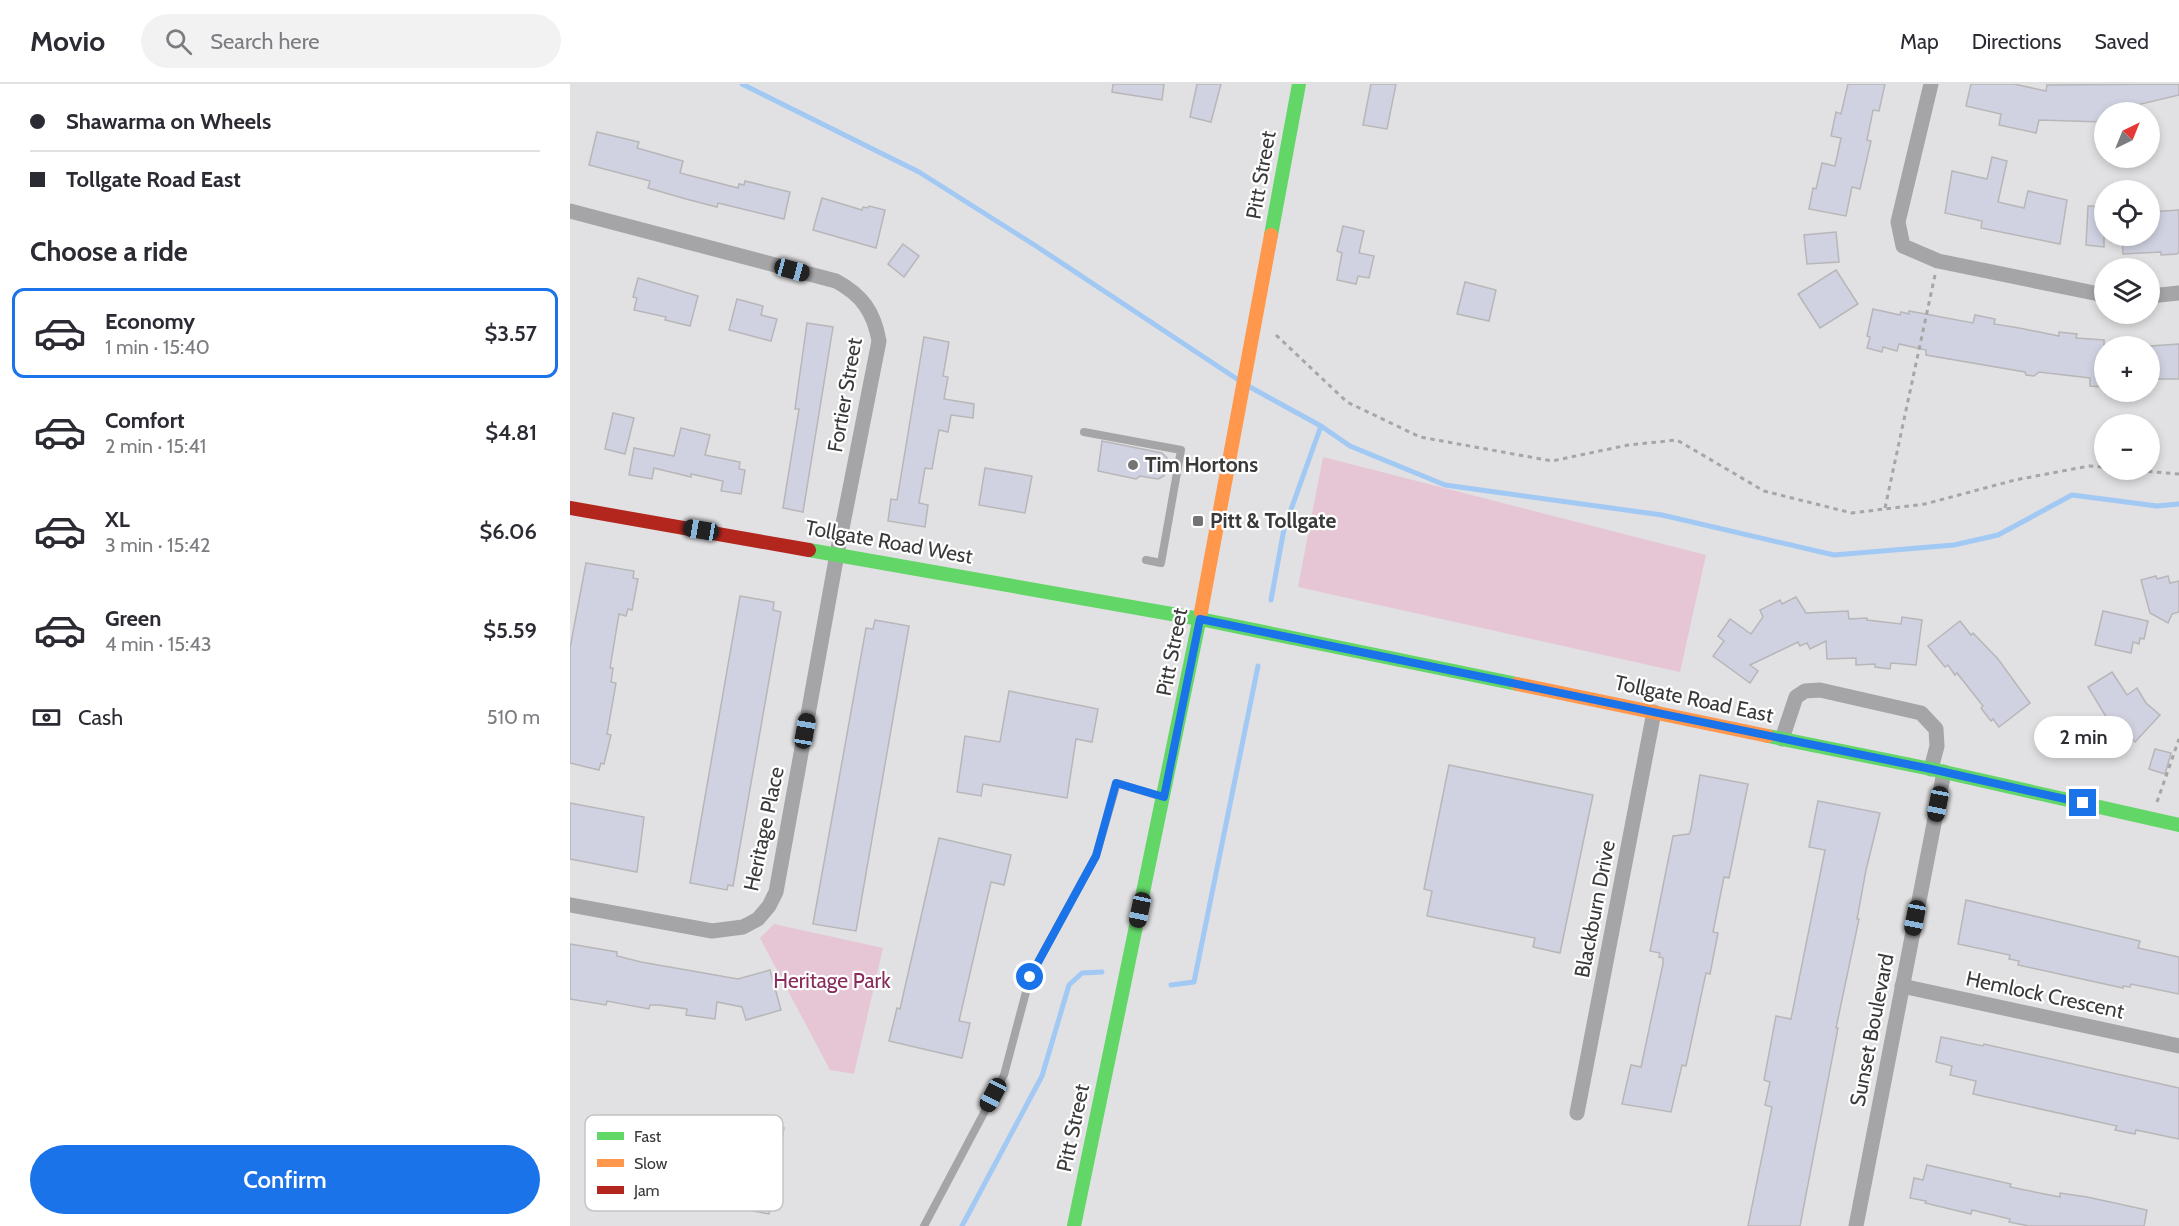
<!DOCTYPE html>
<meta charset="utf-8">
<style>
:root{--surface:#fff;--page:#f2f2f3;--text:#2b2b33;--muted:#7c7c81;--line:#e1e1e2;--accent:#1a73e8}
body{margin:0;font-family:Cabin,sans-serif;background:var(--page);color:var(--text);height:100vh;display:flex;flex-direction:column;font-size:22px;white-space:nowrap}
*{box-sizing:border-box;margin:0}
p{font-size:20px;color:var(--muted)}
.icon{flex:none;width:33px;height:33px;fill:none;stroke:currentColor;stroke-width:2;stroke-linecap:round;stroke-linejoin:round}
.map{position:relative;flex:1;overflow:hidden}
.side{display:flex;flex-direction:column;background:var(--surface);width:570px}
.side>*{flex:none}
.top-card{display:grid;align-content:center;height:132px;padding:0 30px;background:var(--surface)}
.needle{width:39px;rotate:43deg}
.fabs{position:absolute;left:1524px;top:18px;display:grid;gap:12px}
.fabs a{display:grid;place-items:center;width:66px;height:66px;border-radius:50%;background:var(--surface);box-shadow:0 3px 9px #0003;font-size:30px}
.end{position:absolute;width:27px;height:27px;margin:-14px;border:8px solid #1a73e8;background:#fff;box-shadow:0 0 0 3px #fff}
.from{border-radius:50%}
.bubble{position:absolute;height:42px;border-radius:21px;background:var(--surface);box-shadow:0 3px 9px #0003;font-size:20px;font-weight:600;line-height:42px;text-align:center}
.car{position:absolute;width:18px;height:36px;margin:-18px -9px;border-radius:8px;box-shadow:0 0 4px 2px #0007;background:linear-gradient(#222 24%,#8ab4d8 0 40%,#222 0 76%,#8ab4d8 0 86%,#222 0)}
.top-card b{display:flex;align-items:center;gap:21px;height:57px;font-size:22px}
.top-card b+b{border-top:2px solid var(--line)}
.top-card i{width:15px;height:15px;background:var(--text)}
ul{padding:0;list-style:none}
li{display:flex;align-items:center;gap:18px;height:90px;margin:0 12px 9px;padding:0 18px;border:3px solid transparent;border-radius:12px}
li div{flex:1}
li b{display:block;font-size:22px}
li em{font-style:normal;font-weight:600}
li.on{border-color:var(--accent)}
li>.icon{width:54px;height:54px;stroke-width:1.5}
h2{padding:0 30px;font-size:27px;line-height:72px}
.pay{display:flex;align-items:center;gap:15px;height:66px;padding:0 30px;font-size:22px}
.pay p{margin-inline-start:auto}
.button{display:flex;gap:12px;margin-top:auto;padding:12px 30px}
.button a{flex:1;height:69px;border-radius:36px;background:var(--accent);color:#fff;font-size:24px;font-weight:600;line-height:69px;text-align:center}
header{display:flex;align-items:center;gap:36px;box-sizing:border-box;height:84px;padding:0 30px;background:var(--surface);border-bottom:2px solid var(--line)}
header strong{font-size:28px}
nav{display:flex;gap:33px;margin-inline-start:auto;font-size:21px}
.search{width:420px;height:54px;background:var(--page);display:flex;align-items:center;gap:15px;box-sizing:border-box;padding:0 21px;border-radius:33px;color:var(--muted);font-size:22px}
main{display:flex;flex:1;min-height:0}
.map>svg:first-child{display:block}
.green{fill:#e6c6d4}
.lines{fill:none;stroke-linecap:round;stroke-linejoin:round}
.stream{stroke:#a1c9f4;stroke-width:5}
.building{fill:#d0d2e1;stroke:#b7b6b8;stroke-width:1.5}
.path{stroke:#a6a6a6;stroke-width:3;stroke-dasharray:4.5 4.5;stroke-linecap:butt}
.lane{stroke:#a5a4a6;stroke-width:8}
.street{stroke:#a5a4a6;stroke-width:15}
.fast{stroke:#63d668;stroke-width:14}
.slow{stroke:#ff974d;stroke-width:14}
.jam{stroke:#b3261e;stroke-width:14}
.route{stroke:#1a73e8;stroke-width:8}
.poi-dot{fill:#747475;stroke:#fff;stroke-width:2}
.labels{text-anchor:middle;stroke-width:4.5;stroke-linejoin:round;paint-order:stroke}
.street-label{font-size:21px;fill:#3a3a3b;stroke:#fff}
.poi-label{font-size:21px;font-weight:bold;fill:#3a3a3b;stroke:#fff;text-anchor:start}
.park-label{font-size:21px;fill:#882c5b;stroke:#fff}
.key{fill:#fff;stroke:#c4c4c4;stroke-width:1.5}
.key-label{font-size:16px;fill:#3a3a3b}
</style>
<header>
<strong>Movio</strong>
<div class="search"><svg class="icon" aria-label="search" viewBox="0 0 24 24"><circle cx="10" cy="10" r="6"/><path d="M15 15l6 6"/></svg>Search here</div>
<nav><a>Map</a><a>Directions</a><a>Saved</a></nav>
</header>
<main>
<section class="side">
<div class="top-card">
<b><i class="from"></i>Shawarma on Wheels</b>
<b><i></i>Tollgate Road East</b>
</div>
<h2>Choose a ride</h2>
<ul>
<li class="on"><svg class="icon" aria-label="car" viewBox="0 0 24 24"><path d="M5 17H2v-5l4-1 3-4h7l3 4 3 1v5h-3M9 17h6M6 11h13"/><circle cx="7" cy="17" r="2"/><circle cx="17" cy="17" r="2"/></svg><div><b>Economy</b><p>1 min · 15:40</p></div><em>$3.57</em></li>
<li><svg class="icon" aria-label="car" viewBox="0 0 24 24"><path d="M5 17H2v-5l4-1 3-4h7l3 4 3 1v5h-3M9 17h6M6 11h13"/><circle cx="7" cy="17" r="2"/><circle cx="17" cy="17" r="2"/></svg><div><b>Comfort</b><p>2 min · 15:41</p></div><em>$4.81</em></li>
<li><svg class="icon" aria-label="car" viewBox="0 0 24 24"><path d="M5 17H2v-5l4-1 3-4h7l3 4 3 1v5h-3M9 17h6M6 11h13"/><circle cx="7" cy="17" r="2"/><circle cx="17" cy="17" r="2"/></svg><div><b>XL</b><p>3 min · 15:42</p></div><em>$6.06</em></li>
<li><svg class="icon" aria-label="car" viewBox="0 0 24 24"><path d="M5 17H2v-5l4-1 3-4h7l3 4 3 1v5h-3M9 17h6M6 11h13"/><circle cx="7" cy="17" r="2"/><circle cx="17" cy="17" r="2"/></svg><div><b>Green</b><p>4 min · 15:43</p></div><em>$5.59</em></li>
</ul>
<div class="pay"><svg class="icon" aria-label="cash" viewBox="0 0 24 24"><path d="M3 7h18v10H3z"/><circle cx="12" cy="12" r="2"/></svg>Cash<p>510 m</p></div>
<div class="button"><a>Confirm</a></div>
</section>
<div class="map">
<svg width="1609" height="1142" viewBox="0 0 1609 1142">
<rect width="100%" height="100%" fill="#e1e0e2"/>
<!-- green -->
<g class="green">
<path d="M753,373L1136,471L1110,588L728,503Z"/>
<path d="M204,840L313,864L284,990L260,986L190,854Z"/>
</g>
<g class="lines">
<!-- stream -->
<g class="stream">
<path d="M172,0L349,88L466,162L670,297"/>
<path d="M678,302L751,342L780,362L875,401L1092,431L1264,471L1384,461L1428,451L1502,411L1587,422L1609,420"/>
<path d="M701,516L714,445L751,342"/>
<path d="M601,901L624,898L688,582"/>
<path d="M392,1142L472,992L499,901L512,889L532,888"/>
</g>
</g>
<!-- building -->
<g class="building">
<path d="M543,0H594L592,16L542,8Z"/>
<path d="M627,0H651L641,38L620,33Z"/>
<path d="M801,0H826L817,45L793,41Z"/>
<path d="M1278,0H1315L1309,27L1303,26L1297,56L1301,57L1290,105L1282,103L1276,132L1239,125L1243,104L1246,105L1252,79L1265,82L1271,54L1261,52L1266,28L1271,30Z"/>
<path d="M1401,0H1444L1476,7L1477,1L1609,0V11L1554,24V28H1534V38L1469,36L1466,49L1429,41L1431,30L1396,22Z"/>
<path d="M27,48L69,58L67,64L113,77L110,89L168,104L169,100L174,101L175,97L220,108L214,135L148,119L147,123L116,115L78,104L80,97L19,81Z"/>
<path d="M1422,73L1437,77L1428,118L1454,124L1458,107L1497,116L1490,160L1411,144L1412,137L1375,129L1382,87L1417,95Z"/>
<path d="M252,114L292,126L293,123L298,124L299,122L315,126L306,164L243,146Z"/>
<path d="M1518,122L1534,123V163L1516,161Z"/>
<path d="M1609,126V168L1607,170L1591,171V168L1553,170L1552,152H1580V128Z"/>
<path d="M773,142L794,147L789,169L804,172L799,194L788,192L786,200L767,196L772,169L767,167Z"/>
<path d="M1266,148L1269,178L1237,180L1234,151Z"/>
<path d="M333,160L349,172L334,193L318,180Z"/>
<path d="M1266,186L1288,220L1250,244L1228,210Z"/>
<path d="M68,194L128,212L120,242L95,236L96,233L64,226L67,214L63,213Z"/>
<path d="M895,198L926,206L919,237L887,230Z"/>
<path d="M167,215L193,222L191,231L207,235L201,257L159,246Z"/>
<path d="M1303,225L1330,231L1331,228L1339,230V227L1403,239L1405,231L1425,235L1424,240L1449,244L1489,252V248L1507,250L1506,254L1534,256V303L1520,302V294L1469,288L1464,292L1456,291L1455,288L1356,271V266L1329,260L1327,267L1313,263L1312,268L1297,264L1300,253L1297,252Z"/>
<path d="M237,239L263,243L233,428L213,424L229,325H225Z"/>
<path d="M354,253L379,258L373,292L378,293L374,315L404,320L403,334L381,331L378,348L369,346L362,385L355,384L349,419L358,421L355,443L318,437L321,415L327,416Z"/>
<path d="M1609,260V295H1580V262Z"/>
<path d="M43,329L64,334L55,370L35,365Z"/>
<path d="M111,344L140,351L135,371L170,378L169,385L175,386L171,410L151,407L153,397L121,390V393L84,384L82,395L59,391L64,364L104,372Z"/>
<path d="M532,357L592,369L597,374L594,392L588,395L570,392L566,395L528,387Z"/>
<path d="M415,384L462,392L455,429L409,421Z"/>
<path d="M16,479L64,487L63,494L68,495L62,526L58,525L56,532L49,530L40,584H43L41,598L46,599L37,650L41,651L34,680L31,679L29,686L0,679V564Z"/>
<path d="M1586,492L1587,495L1598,492L1600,499L1609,497V528L1602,530L1598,539L1580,529L1571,496Z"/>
<path d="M170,512L204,518L203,526L211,528L163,802L158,801L157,806L120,799Z"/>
<path d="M1226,513L1236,529L1278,527L1279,535L1297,534V536L1331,540L1332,533L1352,536L1346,581L1321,579L1320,585L1305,583V580L1286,581V574L1257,575L1256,557L1240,565L1237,559L1230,562L1228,558L1180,581L1188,587L1180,599L1143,572L1154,557L1148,552L1160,535L1181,550L1193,533L1190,526L1210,516L1212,520Z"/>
<path d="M1533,527L1578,537L1574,555L1570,554L1569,560L1563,558L1561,569L1525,561Z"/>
<path d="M305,536L339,542L286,847L243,840L296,544L303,545Z"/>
<path d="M1390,537L1401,551L1403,549L1428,575L1460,619L1429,643L1423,635L1421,637L1411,624L1413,622L1387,589L1385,591L1378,581L1375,583L1358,562Z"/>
<path d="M1542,588L1557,611L1567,604L1576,619L1590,631L1565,658L1545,638L1541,641L1518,603Z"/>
<path d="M439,607L528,625L522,658L506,655L497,714L413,700L411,712L387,708L395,652L430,658Z"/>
<path d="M1585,665L1601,669L1595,690L1579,685Z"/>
<path d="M879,681L1023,711L990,869L963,863L965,854L857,832L862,807L854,805Z"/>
<path d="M1130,691L1178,700L1159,794L1154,793L1143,848L1148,849L1140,890L1136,889L1116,982L1112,981L1101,1028L1052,1020L1061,981L1071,983L1093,880V874L1089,873L1090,869L1080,867L1103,752L1119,750L1121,745Z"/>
<path d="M1248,717L1310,729L1296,786L1287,835H1289L1266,944H1268L1230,1142H1178L1202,1023L1195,1021L1200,998L1194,996L1206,932L1221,935L1255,766L1239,763Z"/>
<path d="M0,719L74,733L67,788L0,775Z"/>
<path d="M369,754L441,771L434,801L421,798L389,937L400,939L392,974L319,957L327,924L330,925Z"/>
<path d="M1396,816L1570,857L1568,864L1609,873V910L1561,900L1560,903L1553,902V904L1448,881L1449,877L1439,875L1440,871L1388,860Z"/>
<path d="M0,860L47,868V872L71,878L168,895L200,886L211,926L176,936L172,923L147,918L145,935L116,931L117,925L89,921H80L79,925L37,917L36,921L0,915Z"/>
<path d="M1371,953L1413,962L1414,960L1609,1004V1055L1566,1046L1565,1050L1545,1046L1547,1042L1403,1010L1406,997L1380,991L1382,982L1366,978Z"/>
<path d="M140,1033L214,1044L199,1130L126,1117Z"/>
<path d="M1357,1081L1441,1100L1440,1103L1490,1113V1109L1517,1113L1577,1126L1574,1142H1459L1439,1138L1440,1135L1402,1126L1401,1130L1355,1119L1356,1117L1340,1114L1344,1094L1353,1096Z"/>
</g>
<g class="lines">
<!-- path -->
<g class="path">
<path d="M706,251L777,318L850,353L982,377L1058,361L1107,356L1194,407L1282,429L1355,420L1445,396L1519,382L1534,383"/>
<path d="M1560,386L1609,390"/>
<path d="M1315,424L1365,191"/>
<path d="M1587,718L1609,655"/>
</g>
<!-- lane -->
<g class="lane">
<path d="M514,348L611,366L591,479L576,476"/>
<path d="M354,1142L434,991L460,893L526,772L547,699L592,713"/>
</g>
<!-- street -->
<g class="street">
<path d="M1361,0L1328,138L1333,162L1368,177L1534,211"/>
<path d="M0,127L266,197C292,211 304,228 309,257L267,470L206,808L199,822L188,835L173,843L142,847L0,821"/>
<path d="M1580,212L1609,209"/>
<path d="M1212,655L1226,613L1235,607L1250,606L1351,629L1366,645L1367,662L1361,685"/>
<path d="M1332,902L1609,962"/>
<path d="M1007,1029L1084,628"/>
<path d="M1286,1142L1374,688"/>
</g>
<!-- fast -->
<g class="fast">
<path d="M701,151L729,0"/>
<path d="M239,466L630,535L947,600"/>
<path d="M1198,652L1361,685L1609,741"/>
<path d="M504,1142L631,528"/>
</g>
<!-- slow -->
<g class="slow">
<path d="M631,528L701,151"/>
<path d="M947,600L1198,652"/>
</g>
<!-- jam -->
<path class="jam" d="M0,424L239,466"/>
</g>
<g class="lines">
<!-- route -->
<path class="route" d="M460,893L526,772L546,699L594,713L630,535L1361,685L1513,719"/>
</g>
<!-- markers -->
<g class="poi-dot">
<circle cx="563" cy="381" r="6"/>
<rect x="622" y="431" width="12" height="12" rx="3"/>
</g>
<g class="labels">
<!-- street labels -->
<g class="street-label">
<text transform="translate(691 91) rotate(-80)" y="7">Pitt Street</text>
<text transform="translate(275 311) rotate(-80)" y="7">Fortier Street</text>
<text transform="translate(319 458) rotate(10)" y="7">Tollgate Road West</text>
<text transform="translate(602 568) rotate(-79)" y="7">Pitt Street</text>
<text transform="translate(1124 615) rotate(12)" y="7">Tollgate Road East</text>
<text transform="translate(194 745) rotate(-78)" y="7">Heritage Place</text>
<text transform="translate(1025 825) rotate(-79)" y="7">Blackburn Drive</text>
<text transform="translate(1475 911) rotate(12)" y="7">Hemlock Crescent</text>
<text transform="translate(1302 946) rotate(-79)" y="7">Sunset Boulevard</text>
<text transform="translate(503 1044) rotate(-78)" y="7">Pitt Street</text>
</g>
<!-- poi labels -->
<g class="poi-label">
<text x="575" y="388">Tim Hortons</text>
<text x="640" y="444">Pitt &amp; Tollgate</text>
</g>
<!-- park labels -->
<g class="park-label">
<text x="262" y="904">Heritage Park</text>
</g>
</g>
<!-- legend -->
<rect x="15" y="1031" width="198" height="96" rx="9" class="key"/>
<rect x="27" y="1048" width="27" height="8" fill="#63d668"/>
<rect x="27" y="1075" width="27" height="8" fill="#ff974d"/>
<rect x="27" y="1102" width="27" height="8" fill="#b3261e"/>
<g class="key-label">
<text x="64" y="1058">Fast</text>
<text x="64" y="1085">Slow</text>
<text x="64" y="1112">Jam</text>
</g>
</svg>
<div class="fabs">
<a><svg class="needle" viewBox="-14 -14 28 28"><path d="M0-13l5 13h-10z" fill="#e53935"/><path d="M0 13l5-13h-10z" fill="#7c7c81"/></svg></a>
<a><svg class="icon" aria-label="locate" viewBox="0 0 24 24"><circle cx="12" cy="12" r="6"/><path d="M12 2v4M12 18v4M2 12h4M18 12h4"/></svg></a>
<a><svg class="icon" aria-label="layers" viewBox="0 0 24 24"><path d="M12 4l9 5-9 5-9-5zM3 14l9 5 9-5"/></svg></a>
<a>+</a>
<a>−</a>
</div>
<i class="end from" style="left:460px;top:893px"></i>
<i class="end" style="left:1513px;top:719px"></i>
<div class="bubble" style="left:1464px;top:632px;width:99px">2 min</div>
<i class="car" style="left:222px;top:186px;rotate:105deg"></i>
<i class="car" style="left:131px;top:446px;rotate:280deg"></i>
<i class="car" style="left:235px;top:647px;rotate:10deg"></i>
<i class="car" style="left:1368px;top:720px;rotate:191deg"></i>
<i class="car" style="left:570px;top:826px;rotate:192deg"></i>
<i class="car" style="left:1345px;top:834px;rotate:191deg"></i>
<i class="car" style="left:423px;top:1011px;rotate:208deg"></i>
</div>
</main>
